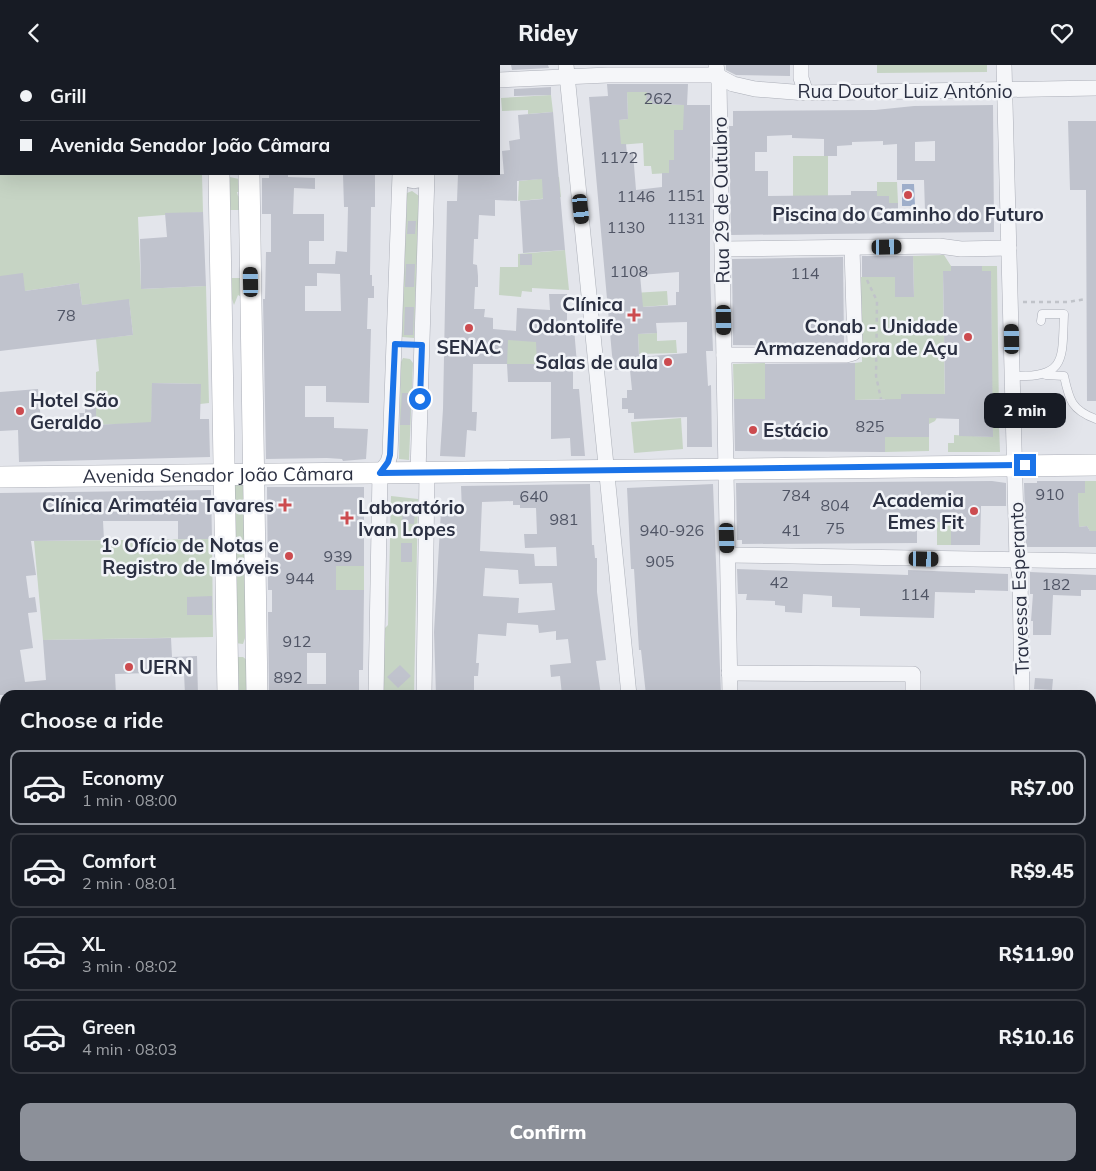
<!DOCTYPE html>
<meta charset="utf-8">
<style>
:root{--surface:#171b24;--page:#20242c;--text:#f1f3f6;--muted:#9ea1a6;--line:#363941;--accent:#8c9099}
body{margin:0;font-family:Mulish,sans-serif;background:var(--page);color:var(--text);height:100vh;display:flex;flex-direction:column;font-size:19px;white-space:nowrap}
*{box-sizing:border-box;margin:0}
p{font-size:16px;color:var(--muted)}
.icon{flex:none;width:28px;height:28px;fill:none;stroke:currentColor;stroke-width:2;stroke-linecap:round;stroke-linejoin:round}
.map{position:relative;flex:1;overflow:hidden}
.side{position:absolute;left:0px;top:625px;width:1096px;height:481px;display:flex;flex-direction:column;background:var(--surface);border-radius:15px 15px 0 0;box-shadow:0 5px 20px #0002}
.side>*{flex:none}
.hud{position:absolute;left:0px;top:0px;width:500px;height:110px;box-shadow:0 5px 20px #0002;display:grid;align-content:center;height:110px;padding:0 20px;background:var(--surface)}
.end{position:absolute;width:22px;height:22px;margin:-11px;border:6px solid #1a73e8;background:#fff;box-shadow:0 0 0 2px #fff}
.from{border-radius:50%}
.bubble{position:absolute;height:35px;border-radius:10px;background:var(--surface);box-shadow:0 5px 20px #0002;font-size:16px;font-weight:800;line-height:35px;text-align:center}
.car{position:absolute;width:15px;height:30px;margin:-15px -8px;border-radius:6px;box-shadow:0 0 4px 1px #0007;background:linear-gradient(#222 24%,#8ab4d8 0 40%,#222 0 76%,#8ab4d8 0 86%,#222 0)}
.hud b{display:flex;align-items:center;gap:18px;height:48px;font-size:19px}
.hud b+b{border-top:1px solid var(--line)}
.hud i{width:12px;height:12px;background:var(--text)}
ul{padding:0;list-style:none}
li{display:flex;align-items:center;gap:15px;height:75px;margin:0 10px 8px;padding:0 10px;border:2px solid var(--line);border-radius:10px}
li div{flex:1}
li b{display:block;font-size:19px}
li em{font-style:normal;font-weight:800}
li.current{border-color:var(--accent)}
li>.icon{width:45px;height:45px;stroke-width:1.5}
h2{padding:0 20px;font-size:22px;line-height:60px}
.primary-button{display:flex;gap:10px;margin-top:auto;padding:10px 20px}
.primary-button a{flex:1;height:58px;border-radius:10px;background:var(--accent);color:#fff;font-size:20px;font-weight:800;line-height:58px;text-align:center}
header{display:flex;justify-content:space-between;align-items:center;height:65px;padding:0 20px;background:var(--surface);font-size:22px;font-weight:800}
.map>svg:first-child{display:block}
.green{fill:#c6d4c4}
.water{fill:#9eaeca}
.building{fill:#c0c3cd;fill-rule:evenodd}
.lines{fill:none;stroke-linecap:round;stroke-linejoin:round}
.lane-casing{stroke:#acafb8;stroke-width:9}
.street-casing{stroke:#acafb8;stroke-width:16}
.secondary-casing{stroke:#acafb8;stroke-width:22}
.path{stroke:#c0c3c9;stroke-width:2.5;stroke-dasharray:4 4;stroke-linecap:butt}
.lane{stroke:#f5f6f9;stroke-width:8}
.street{stroke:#f5f6f9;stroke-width:15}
.secondary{stroke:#fff;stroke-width:21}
.route{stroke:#1a73e8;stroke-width:6}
.poi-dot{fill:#cc4b4f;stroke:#f2f4f8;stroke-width:2}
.labels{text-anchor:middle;stroke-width:5;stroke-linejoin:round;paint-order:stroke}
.number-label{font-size:16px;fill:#505565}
.street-label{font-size:19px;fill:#2b3042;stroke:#f2f4f8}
.poi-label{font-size:19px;font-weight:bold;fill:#2b3042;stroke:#f2f4f8;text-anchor:end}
</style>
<header><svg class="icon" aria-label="back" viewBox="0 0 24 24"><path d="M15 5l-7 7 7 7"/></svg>Ridey<svg class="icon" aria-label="heart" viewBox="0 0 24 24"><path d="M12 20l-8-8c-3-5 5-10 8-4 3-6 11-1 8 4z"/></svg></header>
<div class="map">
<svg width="1096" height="1106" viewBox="0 0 1096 1106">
<rect width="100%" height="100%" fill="#e3e5eb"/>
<!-- green -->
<g class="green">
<path d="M877,0H987V7L877,8Z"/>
<path d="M627,27H652V39L684,40V65H674V95H669V108L652,109L651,101H644L643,78L594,82L619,55L628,54Z"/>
<path d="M551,30L553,47L528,49V45L502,46L501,33Z"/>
<rect x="793" y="91" width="35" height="40"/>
<path d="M0,97L1,109H202L203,147L138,152L141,224L206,221L209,338L200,339V319L153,318L151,358L96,360V307L99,306L96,274L133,270L129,235L82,240L79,218L25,226L0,211Z"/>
<path d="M225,111L239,114L240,127H237L238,131L240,132V145H228Z"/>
<path d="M559,112L561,132L518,136L519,116Z"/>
<path d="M877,117H897L898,138H889V131H877Z"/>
<path d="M412,126L419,131L414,273L402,272L407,128Z"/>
<path d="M565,185L569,225L532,223V227L522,226L521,232L499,230L500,202H518V189Z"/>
<path d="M944,190L951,201V206L943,207L945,338L935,356L929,359V386L885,387V334L855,335V298L862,297L861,212H895V232H914L913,191Z"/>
<path d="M982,201H997L999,349H992L991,206H982Z"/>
<path d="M230,213H241L247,235L238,230L234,240L232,234L224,228Z"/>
<path d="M667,226L668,240L642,242L633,228Z"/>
<path d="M657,268V276L676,275L677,288L639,289L638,269Z"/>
<path d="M481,274L545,276L546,290H536L537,299H507V284H490V299H479Z"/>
<path d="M403,293L410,294L413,298L409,395L399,394L401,297Z"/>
<path d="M765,298V334H734L733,299Z"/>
<path d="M681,353L683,384L634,388L631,357Z"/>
<path d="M993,361H999L1000,387H948V378H954V370L992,372Z"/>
<path d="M1085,416H1096V466H1090L1087,461L1079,462L1078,428H1085Z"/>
<rect x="937" y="417" width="14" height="63"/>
<path d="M242,419L246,422L247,429L245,573L243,579L235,578L233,421Z"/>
<path d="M391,431L418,434L414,630H381L383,565L388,560Z"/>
<path d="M212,474L213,572L43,575L34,476Z"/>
<rect x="336" y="501" width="28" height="24"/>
<path d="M236,592H243L247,595L248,630H234Z"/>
<rect x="1091" y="703" width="5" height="69"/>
<path d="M5,1000V1095H1L0,1001Z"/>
<path d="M851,1101H1063V1106H852Z"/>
</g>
<!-- water -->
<path class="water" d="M902,119H914L915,141H902Z"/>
<!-- building -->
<g class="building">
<path d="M511,0H548L549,3L512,5Z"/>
<path d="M726,0H790V11L736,10L726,5Z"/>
<path d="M607,19H688L687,40H710V207L713,286H706L708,321L711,320L712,382H687V352L634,354V348H628V344H622V333H627V325H632L630,305H615L612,290L589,32L608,31ZM627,27H647L646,36H652V39L684,40L683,65H674V95H669V108H662V122L636,125L633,88L627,89L626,79H621L619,55L628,54ZM679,207V227H676V240L643,242L640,210ZM687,257V288L639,292L638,269L657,268L656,258Z"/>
<path d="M551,22V30L514,31V24Z"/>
<path d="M993,40L994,167L731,170L729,61H733V46L875,45L914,41ZM792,70V73L824,74V91H837V81L852,80V77L883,76V80L897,79V115H924L925,146H898V138H889V131H877V126H851V130L768,131V106H755V87H767V71ZM935,76V96H915V77Z"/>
<path d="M553,47L565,185L523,188L520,136L543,134L542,114L517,116V136L495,135V151L479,150L478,174H474L473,199L477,200L478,211V222H475L474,244H485L484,252L493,253V264L516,266L517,243L550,245L549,229H567V263H574L577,299H573V324H579L585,391H571L570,373L551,374V317H508L507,299H473L472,347H477L476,366L467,365L465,392L440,391L443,344L447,136H457L458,109H504L502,86L510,85L509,76L520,74L518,50ZM508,275L536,277L537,299H507Z"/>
<path d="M1068,56H1096V336H1087L1086,125H1070Z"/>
<path d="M269,109H288V112L315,113V124L294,123L293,149H324V176H309V199H335L336,186L347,187L348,142H344L343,109H375V142H371L370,210H372V221H374V233H368L367,264H371L369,338L326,337V321H305V352H334V363L368,364L366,394L343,396L342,394L327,393L266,394L263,234H265L266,187H271V149H262V113H269ZM317,208L340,209L341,246H305V221H317Z"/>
<path d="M203,147L206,221L141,224L140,174L167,172L165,148Z"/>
<path d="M408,156H416L415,169H407Z"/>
<rect x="520" y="189" width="12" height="11"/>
<path d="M862,191H913L914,232H895V212H862Z"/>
<path d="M843,192L844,281L733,280L732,194Z"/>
<path d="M406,199H415L414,222H405Z"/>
<path d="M951,201H982V206H991L993,372L959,371V354L929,353V372H885V387L735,386L734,334H765V299L855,298V335L901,334V329H945L943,206H951Z"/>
<path d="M23,208L25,226L79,218L82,240L129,234L133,270L0,286V211Z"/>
<path d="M405,242H414L413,270H404Z"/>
<path d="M152,318L201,319L200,354H209L210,392L19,397L18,365L0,366V327L38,324L41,356L75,358V348H85L86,329H96V360L151,357Z"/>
<path d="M402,328H411L410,360H400Z"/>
<path d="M992,416L1006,418V441H981L980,480H951V457H917V478L742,479V475H737L736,418Z"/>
<path d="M1037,416H1085V428H1078L1079,462L1087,461L1090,466H1096V482H1026L1024,418H1037Z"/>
<path d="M590,419L592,480H594L595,493H597V527L606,595L596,596L601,630H562L560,611L551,612L550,600L571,598L568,574L556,575V566L539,568L538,560L507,558L506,571L478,569L476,598H479L478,611H474V630H436L434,567L441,445L462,446L461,421ZM513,436V440H520V443H536L537,469H524L525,483L556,482L557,501H535L534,489L480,486L482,437ZM485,503L518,505L519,519L552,518L555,545L518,548L519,533L483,531Z"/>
<path d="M713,419L721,630H646L641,585H639L634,504H631L627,423Z"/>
<path d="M267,422H364V501H336V525H364L363,605H359V630H269L268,547H272V525H268ZM307,588H326V619H307Z"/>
<path d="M211,425L212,474H178V456H103L104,475L31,476L36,510L26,511L29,533L35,532L37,547L28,548L33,583L20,585L25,617L46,615L43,575L171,573L172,592L197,591L198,630H185L184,607L115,609L116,630H0V428Z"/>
<path d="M403,440L415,441L414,459L402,458Z"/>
<rect x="401" y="478" width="11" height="19"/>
<path d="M737,504L908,510V505L1008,509V526L975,525V528L935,527L934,553L860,551V543L832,542V531L803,529L802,548L785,547V541L775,540V536L746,535L747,529H738Z"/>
<path d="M1030,507L1096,510V525H1081V531L1053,530L1051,570H1033V556H1031L1033,529H1030Z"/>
<path d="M212,531V550H187V532Z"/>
<path d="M400,600L411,611L398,623L387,612Z"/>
<path d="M1035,613L1053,614L1052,625L1034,624Z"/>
</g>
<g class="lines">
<defs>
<g id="lane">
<path d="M1046,310L1064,311C1069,334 1071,345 1096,354"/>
<path d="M1013,311C1067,313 1062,294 1064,249H1042L1041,256"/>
</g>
<g id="street">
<path d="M566,0L629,630"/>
<path d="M716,0L719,18L730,630"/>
<path d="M801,0V13L806,28"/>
<path d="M1004,0L1017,495L1020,513L1022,630"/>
<path d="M401,1V0"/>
<path d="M430,1V0"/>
<path d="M499,15L608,10H716L733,19L755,24L806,28L1096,23"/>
<path d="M402,109C409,118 419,118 426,109"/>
<path d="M723,184L939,181L961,184L1009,183"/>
<path d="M724,290H846L853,288L855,281L852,183"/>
<path d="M418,408L427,109"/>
<path d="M728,490L1096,496"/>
<path d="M729,608L913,609V630"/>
<path d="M376,630L380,408L388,397L390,390L400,109"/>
<path d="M424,630L427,408"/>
<path d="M1091,647L1096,648"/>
<path d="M0,690L5,721"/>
<path d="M1091,696H1096"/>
<path d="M0,773H5"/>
<path d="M1091,825L1096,824"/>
<path d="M1091,954H1096"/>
<path d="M1091,1089H1096"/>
<path d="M71,1101L72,1106"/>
<path d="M511,1101V1106"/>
<path d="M696,1101L698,1106"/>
<path d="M719,1101V1106"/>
<path d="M1074,1101V1106"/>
<path d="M0,1106L60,1101"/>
<path d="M366,1106V1101"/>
<path d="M410,1106V1101"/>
</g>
<g id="secondary">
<path d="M217,0V1"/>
<path d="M247,0V1"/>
<path d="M219,109L228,630"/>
<path d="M249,109L257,630"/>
<path id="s1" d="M0,412L1096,400"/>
<path d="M234,1101V1106"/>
<path d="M261,1106L262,1101"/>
</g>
</defs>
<!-- lane casing -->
<use href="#lane" class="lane-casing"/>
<!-- street casing -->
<use href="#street" class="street-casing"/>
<!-- secondary casing -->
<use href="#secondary" class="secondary-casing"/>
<!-- path -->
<g class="path">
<path d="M867,215L877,236L876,311L881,334"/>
<path d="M1023,237H1068L1086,234"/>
<path d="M992,355H1000"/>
</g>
<!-- lane -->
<use href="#lane" class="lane"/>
<!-- street -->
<use href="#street" class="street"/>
<!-- secondary -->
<use href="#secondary" class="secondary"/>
</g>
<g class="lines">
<!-- route -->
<path class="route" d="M420,334L422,280L395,279L390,390L388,397L380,408L1025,400"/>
</g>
<!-- markers -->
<g class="poi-dot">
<circle cx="908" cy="130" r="5"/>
<path d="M631.5 242.5h5v5h5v5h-5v5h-5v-5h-5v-5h5z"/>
<circle cx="469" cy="263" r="5"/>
<circle cx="968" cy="272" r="5"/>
<circle cx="668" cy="297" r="5"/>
<circle cx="20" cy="346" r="5"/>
<circle cx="753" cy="365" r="5"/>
<path d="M282.5 432.5h5v5h5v5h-5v5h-5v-5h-5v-5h5z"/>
<circle cx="974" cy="446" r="5"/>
<path d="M344.5 445.5h5v5h5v5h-5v5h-5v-5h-5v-5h5z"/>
<circle cx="289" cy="491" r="5"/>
<circle cx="129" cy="602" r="5"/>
</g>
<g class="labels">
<!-- number labels -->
<g class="number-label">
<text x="658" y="39">262</text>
<text x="619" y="98">1172</text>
<text x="686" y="136">1151</text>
<text x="636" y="137">1146</text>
<text x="686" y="159">1131</text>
<text x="626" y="168">1130</text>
<text x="629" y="212">1108</text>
<text x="805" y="214">114</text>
<text x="66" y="256">78</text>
<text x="870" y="367">825</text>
<text x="1050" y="435">910</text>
<text x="796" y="436">784</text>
<text x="534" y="437">640</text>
<text x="835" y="446">804</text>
<text x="564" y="460">981</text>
<text x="835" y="469">75</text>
<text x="672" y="471">940-926</text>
<text x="791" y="471">41</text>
<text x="338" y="497">939</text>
<text x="660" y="502">905</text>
<text x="300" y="519">944</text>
<text x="779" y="523">42</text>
<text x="1056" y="525">182</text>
<text x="915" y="535">114</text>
<text x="297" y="582">912</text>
<text x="288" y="618">892</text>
</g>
<!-- street labels -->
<g class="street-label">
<text x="905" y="33">Rua Doutor Luiz António</text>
<text transform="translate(721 135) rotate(-91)" y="7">Rua 29 de Outubro</text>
<text dy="7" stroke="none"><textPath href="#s1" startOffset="218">Avenida Senador João Câmara</textPath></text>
<text transform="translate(1019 523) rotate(-92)" y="7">Travessa Esperanto</text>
</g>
<!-- poi labels -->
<g class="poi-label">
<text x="908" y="156" text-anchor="middle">Piscina do Caminho do Futuro</text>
<text x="623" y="246">Clínica<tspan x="623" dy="22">Odontolife</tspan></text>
<text x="958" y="268">Conab - Unidade<tspan x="958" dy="22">Armazenadora de Açu</tspan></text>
<text x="469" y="289" text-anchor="middle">SENAC</text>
<text x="658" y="304">Salas de aula</text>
<text x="30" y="342" text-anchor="start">Hotel São<tspan x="30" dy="22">Geraldo</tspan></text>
<text x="763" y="372" text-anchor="start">Estácio</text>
<text x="964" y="442">Academia<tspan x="964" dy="22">Emes Fit</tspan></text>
<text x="274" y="447">Clínica Arimatéia Tavares</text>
<text x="358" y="449" text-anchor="start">Laboratório<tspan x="358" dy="22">Ivan Lopes</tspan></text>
<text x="279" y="487">1º Ofício de Notas e<tspan x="279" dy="22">Registro de Imóveis</tspan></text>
<text x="139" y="609" text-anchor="start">UERN</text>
</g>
</g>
</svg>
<i class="end from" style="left:420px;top:334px"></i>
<i class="end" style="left:1025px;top:400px"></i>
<div class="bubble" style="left:984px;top:328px;width:82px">2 min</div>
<i class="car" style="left:581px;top:144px;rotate:174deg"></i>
<i class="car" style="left:887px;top:182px;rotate:89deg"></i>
<i class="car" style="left:251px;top:217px;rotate:359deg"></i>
<i class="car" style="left:724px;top:255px;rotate:179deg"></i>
<i class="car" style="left:1012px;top:274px;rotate:359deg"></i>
<i class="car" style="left:727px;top:473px;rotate:178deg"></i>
<i class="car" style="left:924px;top:494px;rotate:91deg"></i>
<div class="hud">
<b><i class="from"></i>Grill</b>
<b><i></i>Avenida Senador João Câmara</b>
</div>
<section class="side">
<h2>Choose a ride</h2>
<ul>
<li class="current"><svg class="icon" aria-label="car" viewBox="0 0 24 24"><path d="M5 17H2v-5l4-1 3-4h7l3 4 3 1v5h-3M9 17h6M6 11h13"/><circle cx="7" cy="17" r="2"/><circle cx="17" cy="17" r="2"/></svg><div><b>Economy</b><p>1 min · 08:00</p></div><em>R$7.00</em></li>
<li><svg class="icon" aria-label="car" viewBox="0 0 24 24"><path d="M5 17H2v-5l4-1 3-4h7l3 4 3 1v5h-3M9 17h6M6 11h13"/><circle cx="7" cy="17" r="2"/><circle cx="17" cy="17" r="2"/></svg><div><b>Comfort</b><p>2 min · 08:01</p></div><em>R$9.45</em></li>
<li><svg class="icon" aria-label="car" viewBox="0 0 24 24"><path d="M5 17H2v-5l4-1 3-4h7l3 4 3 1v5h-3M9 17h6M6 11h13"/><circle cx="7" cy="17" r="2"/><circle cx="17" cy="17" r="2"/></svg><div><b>XL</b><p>3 min · 08:02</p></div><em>R$11.90</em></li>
<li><svg class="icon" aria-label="car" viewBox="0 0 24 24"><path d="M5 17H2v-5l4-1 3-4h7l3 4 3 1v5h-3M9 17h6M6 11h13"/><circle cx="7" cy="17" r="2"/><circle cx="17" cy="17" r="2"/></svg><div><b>Green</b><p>4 min · 08:03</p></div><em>R$10.16</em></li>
</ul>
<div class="primary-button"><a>Confirm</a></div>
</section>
</div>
